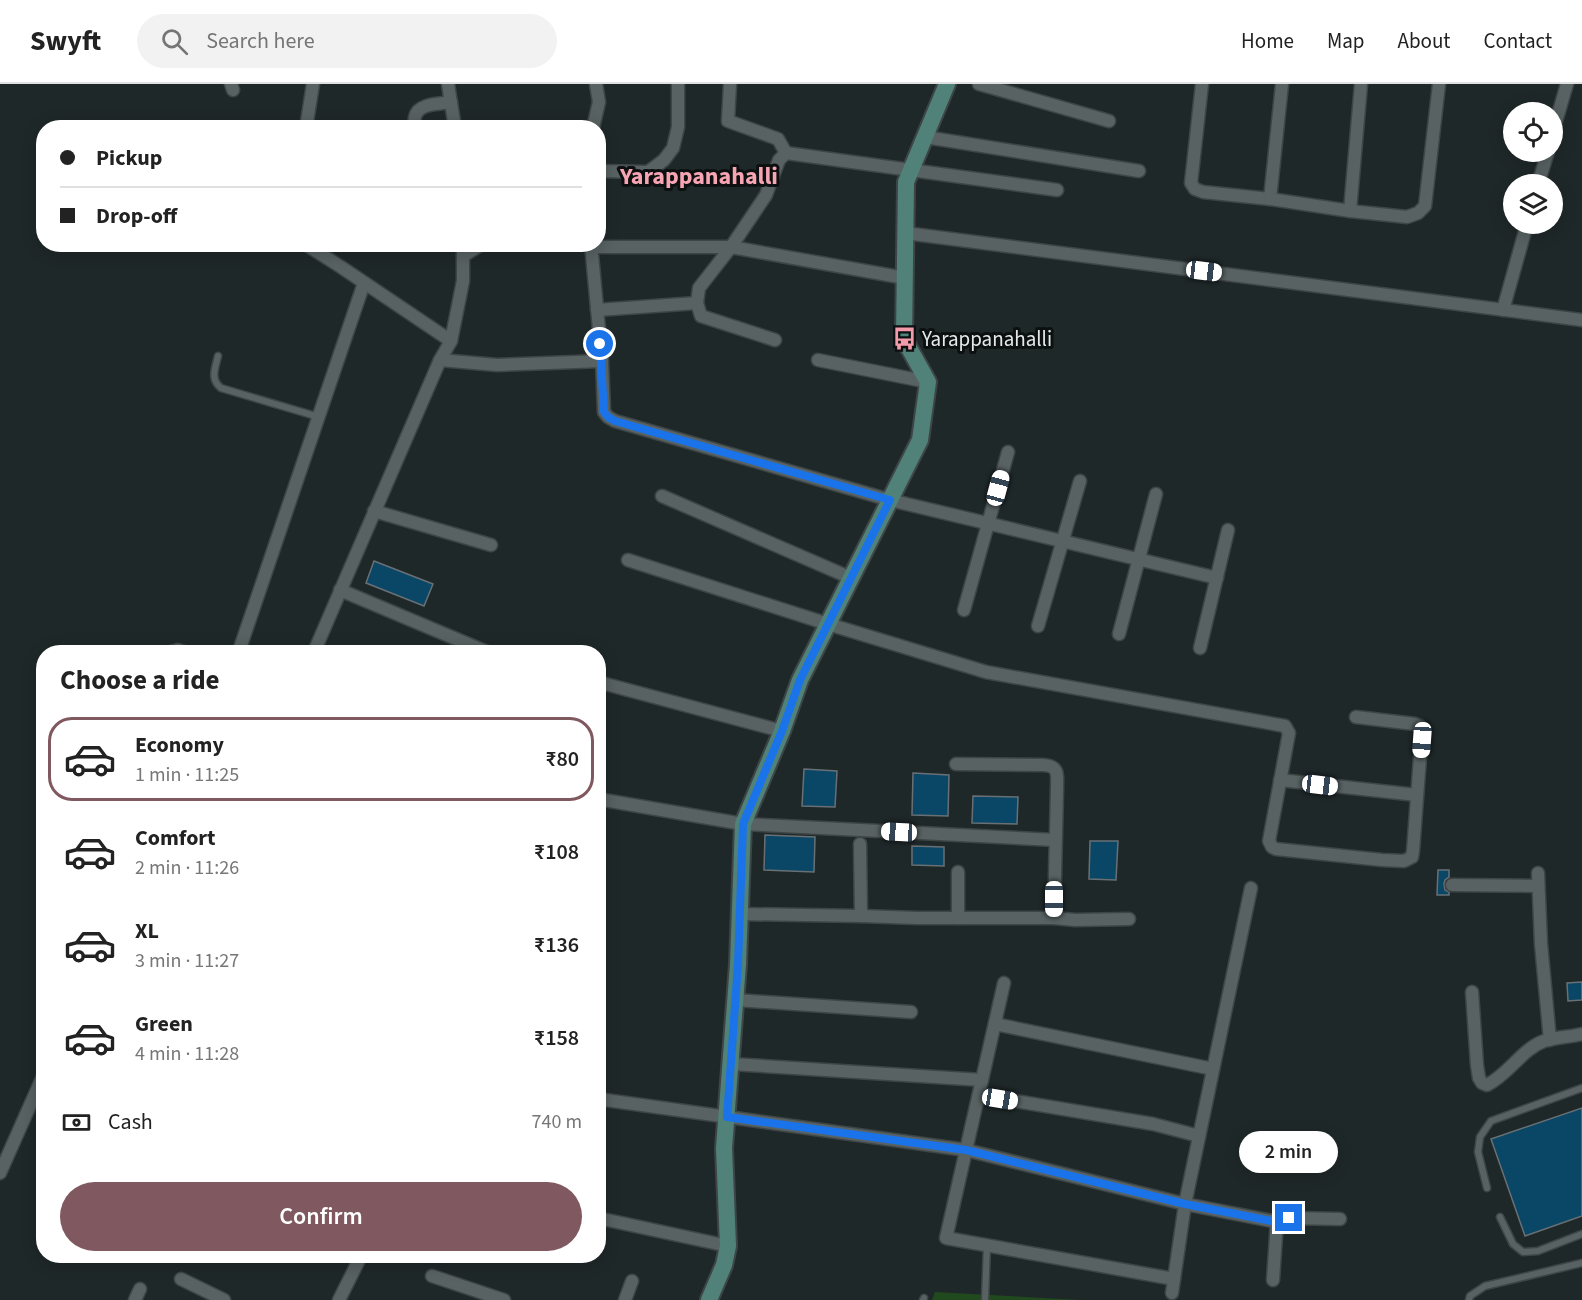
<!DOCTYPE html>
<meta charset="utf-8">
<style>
:root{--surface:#fff;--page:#f2f2f2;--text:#222;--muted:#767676;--line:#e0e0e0;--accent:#805860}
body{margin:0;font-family:"Source Sans 3",sans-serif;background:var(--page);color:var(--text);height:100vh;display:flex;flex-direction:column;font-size:22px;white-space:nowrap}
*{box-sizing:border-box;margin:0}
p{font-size:20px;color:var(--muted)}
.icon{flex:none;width:33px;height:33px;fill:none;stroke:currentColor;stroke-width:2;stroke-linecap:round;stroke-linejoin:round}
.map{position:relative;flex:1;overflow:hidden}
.drawer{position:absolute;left:36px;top:561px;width:570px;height:618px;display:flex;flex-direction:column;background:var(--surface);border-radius:24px;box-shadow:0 3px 15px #0003}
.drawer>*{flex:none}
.guide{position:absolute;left:36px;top:36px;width:570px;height:132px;border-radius:24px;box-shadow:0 3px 15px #0003;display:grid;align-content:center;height:132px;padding:0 24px;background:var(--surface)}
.controls{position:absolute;left:1503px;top:18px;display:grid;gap:12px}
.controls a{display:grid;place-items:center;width:60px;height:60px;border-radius:50%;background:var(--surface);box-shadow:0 3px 15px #0003;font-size:30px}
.end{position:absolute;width:27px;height:27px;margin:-14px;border:8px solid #1a73e8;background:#fff;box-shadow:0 0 0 3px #fff}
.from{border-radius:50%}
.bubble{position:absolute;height:42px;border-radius:21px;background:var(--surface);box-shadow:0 3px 15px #0003;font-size:20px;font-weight:600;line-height:42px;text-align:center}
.car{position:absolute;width:18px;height:36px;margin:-18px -9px;border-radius:8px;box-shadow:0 0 4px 2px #0007;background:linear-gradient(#fff 24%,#345 0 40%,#fff 0 76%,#345 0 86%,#fff 0)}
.guide b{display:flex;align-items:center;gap:21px;height:57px;font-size:22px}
.guide b+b{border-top:2px solid var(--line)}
.guide i{width:15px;height:15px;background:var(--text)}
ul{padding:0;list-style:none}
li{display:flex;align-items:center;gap:18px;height:84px;margin:0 12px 9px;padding:0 12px;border:3px solid transparent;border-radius:24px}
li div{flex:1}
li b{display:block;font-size:22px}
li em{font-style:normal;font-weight:600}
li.on{border-color:var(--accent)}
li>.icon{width:54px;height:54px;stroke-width:1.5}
h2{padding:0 24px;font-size:27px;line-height:72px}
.pay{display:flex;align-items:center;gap:15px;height:66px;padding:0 24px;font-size:22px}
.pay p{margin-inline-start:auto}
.button{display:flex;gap:12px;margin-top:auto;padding:12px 24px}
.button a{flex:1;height:69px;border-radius:36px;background:var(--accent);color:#fff;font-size:24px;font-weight:600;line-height:69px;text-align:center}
header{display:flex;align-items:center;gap:36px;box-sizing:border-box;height:84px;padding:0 30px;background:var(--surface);border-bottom:2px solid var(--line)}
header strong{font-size:28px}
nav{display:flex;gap:33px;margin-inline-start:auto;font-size:21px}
.search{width:420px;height:54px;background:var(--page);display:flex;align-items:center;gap:15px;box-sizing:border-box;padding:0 21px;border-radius:33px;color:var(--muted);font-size:22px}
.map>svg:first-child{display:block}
.green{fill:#204a1d}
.building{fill:#0a4665;stroke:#687075;stroke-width:1.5}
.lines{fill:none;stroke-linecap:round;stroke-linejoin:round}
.lane-casing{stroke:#3e4546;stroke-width:9}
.street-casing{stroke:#3e4546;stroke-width:15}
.secondary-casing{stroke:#3e4546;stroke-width:20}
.lane{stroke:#586263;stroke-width:6}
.street{stroke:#586263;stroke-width:12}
.secondary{stroke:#518279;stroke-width:16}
.route{stroke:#1a73e8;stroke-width:8}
.labels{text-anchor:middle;stroke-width:6;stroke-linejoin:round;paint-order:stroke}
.poi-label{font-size:21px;fill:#e4eaeb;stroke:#0c1010;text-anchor:start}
.quarter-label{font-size:24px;font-weight:bold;fill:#f7a4b3;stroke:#0c1010}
</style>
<header>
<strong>Swyft</strong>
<div class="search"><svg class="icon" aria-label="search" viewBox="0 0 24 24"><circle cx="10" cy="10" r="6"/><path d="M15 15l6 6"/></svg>Search here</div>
<nav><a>Home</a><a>Map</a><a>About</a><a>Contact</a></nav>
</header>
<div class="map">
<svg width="1582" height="1216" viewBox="0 0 1582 1216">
<rect width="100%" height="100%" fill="#1f2829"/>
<!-- green -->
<path class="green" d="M935,1208L1080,1216H932Z"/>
<!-- building -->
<g class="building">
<path d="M374,477L433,500L424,522L366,499Z"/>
<path d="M804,685L837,687L835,723L802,722Z"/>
<path d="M913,689L949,691L948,732L912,731Z"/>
<path d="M973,712L1018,713L1017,740L972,739Z"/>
<path d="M765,751L815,753L814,788L764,786Z"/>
<path d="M1090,757H1118L1116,796L1089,795Z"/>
<path d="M912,762L944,763V782L912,781Z"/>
<path d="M1438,786H1449V793L1445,796L1444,800L1445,806L1449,808V811H1437Z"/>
<path d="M1582,898V916L1568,917L1567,899Z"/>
<path d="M1582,1024V1132L1525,1152L1491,1055Z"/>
</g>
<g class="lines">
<defs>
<g id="lane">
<path d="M218,272C215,285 210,295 221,304L319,333"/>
<path d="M1487,1104L1478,1068L1480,1053L1491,1037L1582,1004"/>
<path d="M1500,1133L1513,1160L1523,1168L1538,1167L1582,1150"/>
<path d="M923,1216L924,1214"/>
<path d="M985,1216L987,1161"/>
<path d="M1469,1216L1470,1212L1485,1202L1582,1179"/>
</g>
<g id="street">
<path d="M231,0L233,6"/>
<path d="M448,0L455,44"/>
<path d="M730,0L728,37L778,55L786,69"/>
<path d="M979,0L1109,37"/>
<path d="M1202,0L1191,99L1195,105L1203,108L1270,115L1350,127L1407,133L1418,129L1425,122L1439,0"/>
<path d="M306,44L313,0"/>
<path d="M416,44C415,40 414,36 415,33C418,19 440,20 451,18"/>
<path d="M593,44L599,18L596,0"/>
<path d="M1552,51L1567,0"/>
<path d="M925,53L1139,87"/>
<path d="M598,87L648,88L664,76L673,64L678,43V0"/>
<path d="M1538,100L1548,68"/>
<path d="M1270,115L1282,0"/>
<path d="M1350,127L1361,0"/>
<path d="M905,149L1582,236"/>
<path d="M305,160L341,183L451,257L440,276L314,568"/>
<path d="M591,160L602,277L604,328L608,333L615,337L890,416L1217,494"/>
<path d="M592,163H731L905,194"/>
<path d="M463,172L482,160"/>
<path d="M597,226L697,219"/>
<path d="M1503,226L1527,140"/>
<path d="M775,256L701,232L697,219L699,204L731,163L766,111L779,76L786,69L1057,106"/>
<path d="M451,257L463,197V160"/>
<path d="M440,276L497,281L602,277"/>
<path d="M818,276L928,298"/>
<path d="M662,412L851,494"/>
<path d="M374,427L491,461"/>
<path d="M628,476L828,540L986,588L1285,642L1289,649L1269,757L1272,763L1276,765L1382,776L1404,777L1412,773L1413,767L1422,647L1420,642L1415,640L1356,633"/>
<path d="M340,506L487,568"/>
<path d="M964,526L1008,368"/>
<path d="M1038,542L1080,397"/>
<path d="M1119,550L1156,410"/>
<path d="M1200,564L1228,446"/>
<path d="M239,567L364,199"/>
<path d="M171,568L178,566L184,568"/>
<path d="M598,598L782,647"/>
<path d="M956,680L1043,681C1060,682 1057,691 1057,705L1054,834L1075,836L1129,835"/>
<path d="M1280,696L1417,711"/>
<path d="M598,715L743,740L1055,756"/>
<path d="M860,760L861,832"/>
<path d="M1538,789L1541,860L1550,956"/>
<path d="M1452,801L1538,802"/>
<path d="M740,830L861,832L917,834H1054"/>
<path d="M958,834V788"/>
<path d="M1004,899L946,1154L1174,1195"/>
<path d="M1472,908L1477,981L1479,994L1482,999L1487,1001C1509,990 1522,965 1544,957C1556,953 1570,953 1582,950"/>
<path d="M736,916L911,928"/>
<path d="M995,940L1213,985"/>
<path d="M731,980L982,996"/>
<path d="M979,1011L1153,1040L1199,1052"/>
<path d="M598,1015L966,1066L1185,1120L1251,804"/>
<path d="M0,1089L44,990"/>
<path d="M598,1134L728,1162"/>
<path d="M432,1192L504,1216"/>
<path d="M181,1195L224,1216"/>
<path d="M1273,1196L1277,1137"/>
<path d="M1172,1209L1185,1120L1272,1137L1289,1134L1340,1135"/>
<path d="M135,1216L140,1205"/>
<path d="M339,1216L361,1172"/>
<path d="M625,1216L632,1197"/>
</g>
<path id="secondary" d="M709,1216L724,1181L728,1162L724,1064L738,880L743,740L782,647L800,596L920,356L928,298L904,255L906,98L947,0"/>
</defs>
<!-- lane casing -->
<use href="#lane" class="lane-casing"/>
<!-- street casing -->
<use href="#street" class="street-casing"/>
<!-- secondary casing -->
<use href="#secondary" class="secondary-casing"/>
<!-- lane -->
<use href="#lane" class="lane"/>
<!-- street -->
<use href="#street" class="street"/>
<!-- secondary -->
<use href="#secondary" class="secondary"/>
</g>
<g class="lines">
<!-- route -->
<path class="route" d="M600,260L604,328L608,333L615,337L890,416L800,596L782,647L743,740L738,880L727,1033L966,1066L1185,1120L1272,1137L1289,1134"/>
</g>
<!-- icons -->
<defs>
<symbol id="bus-bare" viewBox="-9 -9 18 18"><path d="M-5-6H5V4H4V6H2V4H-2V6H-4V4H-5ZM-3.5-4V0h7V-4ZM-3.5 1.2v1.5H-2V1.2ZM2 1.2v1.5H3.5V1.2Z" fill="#f39aab" stroke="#0c1010" stroke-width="2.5" paint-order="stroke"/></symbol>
</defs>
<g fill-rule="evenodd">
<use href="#bus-bare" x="888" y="238" width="33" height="33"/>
</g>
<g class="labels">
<!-- poi labels -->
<g class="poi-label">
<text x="922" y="262">Yarappanahalli</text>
</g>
<!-- quarter labels -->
<g class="quarter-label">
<text x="699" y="100">Yarappanahalli</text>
</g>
</g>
</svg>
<div class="controls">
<a><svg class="icon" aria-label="locate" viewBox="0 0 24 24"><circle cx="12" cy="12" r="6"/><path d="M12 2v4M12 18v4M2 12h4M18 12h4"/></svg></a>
<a><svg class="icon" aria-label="layers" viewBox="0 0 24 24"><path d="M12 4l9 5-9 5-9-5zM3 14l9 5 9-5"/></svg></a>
</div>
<i class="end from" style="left:600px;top:260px"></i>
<i class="end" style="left:1289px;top:1134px"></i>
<div class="bubble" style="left:1239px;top:1047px;width:99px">2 min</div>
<i class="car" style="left:1204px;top:187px;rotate:97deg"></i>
<i class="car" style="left:998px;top:404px;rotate:15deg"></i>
<i class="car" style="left:1422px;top:656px;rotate:184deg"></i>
<i class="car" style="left:1320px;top:701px;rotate:97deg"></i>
<i class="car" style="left:899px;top:748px;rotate:273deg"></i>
<i class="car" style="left:1054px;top:815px;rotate:180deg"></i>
<i class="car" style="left:1000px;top:1015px;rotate:99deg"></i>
<div class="guide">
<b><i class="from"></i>Pickup</b>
<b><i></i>Drop-off</b>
</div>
<section class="drawer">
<h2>Choose a ride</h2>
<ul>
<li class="on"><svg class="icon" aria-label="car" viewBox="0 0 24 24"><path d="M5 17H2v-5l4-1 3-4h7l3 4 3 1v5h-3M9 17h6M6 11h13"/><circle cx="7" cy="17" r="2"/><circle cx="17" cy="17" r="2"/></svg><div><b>Economy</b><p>1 min · 11:25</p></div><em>₹80</em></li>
<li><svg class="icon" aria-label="car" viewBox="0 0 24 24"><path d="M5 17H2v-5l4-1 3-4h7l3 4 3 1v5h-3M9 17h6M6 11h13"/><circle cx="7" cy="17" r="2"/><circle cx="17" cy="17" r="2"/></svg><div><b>Comfort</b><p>2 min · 11:26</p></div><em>₹108</em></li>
<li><svg class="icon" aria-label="car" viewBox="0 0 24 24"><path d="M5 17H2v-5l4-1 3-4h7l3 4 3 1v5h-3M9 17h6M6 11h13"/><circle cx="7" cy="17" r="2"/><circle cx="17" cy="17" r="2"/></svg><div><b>XL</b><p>3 min · 11:27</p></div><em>₹136</em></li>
<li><svg class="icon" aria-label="car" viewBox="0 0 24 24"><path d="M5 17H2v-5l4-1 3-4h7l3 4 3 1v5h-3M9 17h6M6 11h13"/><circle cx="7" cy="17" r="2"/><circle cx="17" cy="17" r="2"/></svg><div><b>Green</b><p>4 min · 11:28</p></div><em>₹158</em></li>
</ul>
<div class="pay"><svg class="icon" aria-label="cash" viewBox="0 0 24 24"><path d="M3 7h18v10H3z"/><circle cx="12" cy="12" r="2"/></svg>Cash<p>740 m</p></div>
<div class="button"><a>Confirm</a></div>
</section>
</div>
